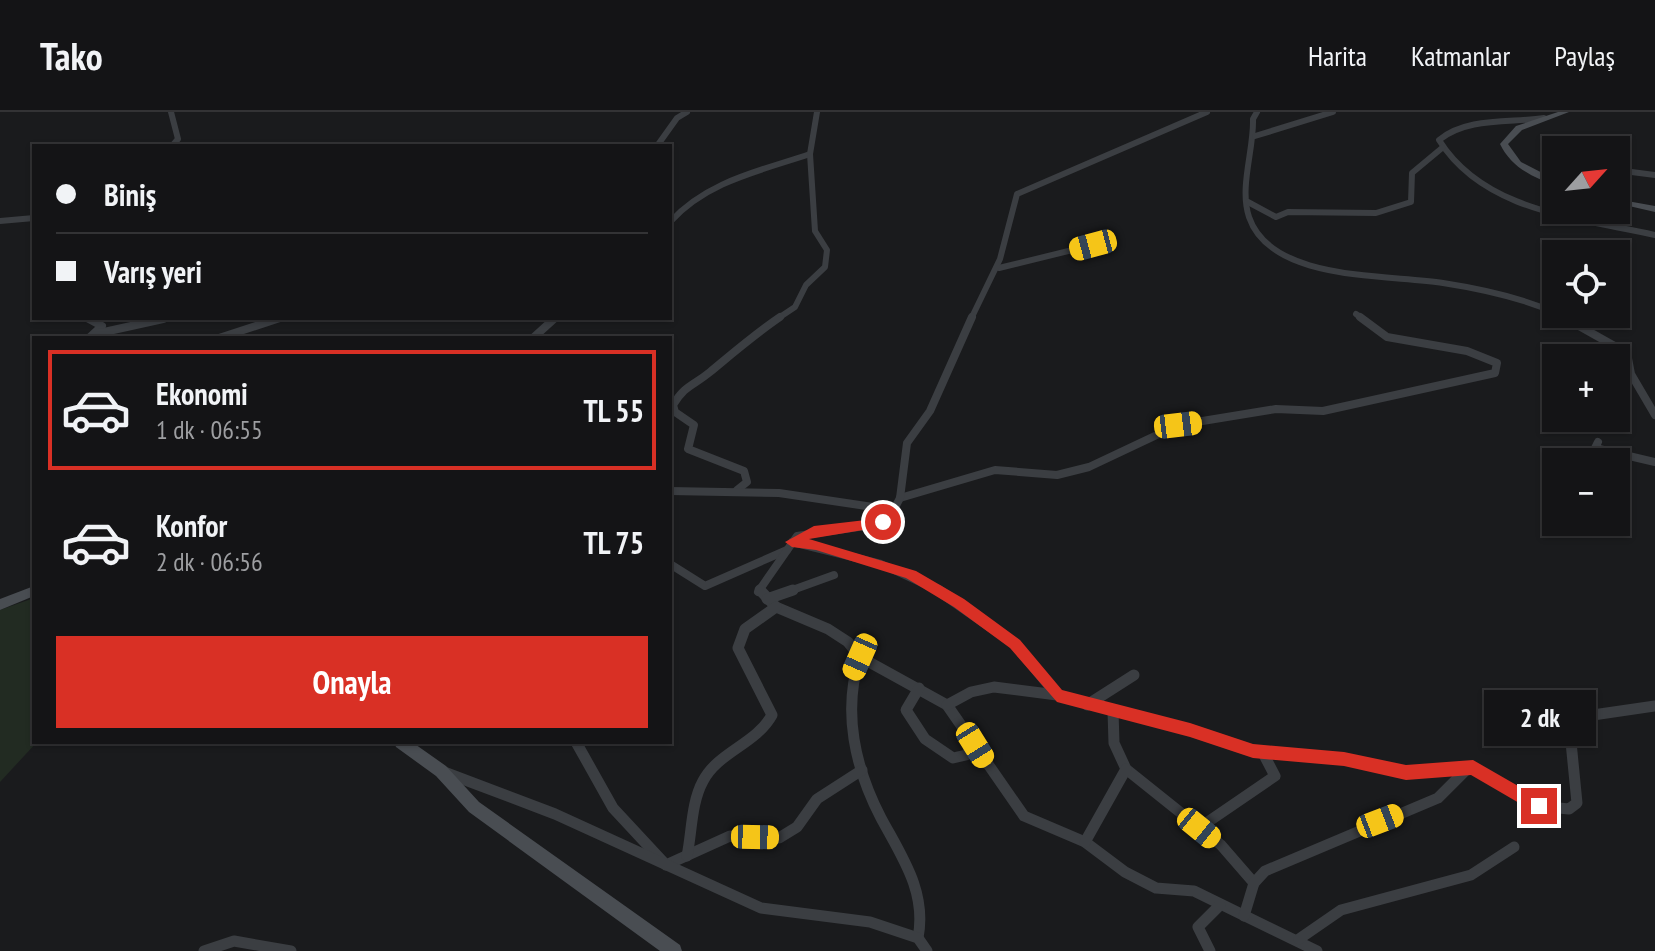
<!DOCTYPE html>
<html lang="tr">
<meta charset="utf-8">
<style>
:root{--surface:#141416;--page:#212123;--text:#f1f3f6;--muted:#9d9ea1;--line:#333335;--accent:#d93025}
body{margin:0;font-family:"PT Sans Narrow",sans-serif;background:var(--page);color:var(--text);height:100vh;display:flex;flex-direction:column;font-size:30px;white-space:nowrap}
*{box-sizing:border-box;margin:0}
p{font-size:26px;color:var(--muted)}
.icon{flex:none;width:44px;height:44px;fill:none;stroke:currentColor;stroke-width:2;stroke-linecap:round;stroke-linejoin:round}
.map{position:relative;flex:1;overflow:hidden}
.panel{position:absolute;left:32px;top:224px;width:640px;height:408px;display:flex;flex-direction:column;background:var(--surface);border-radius:0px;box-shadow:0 2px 6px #0004,0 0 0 2px var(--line)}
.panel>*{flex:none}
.top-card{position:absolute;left:32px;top:32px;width:640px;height:176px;border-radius:0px;box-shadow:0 2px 6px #0004,0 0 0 2px var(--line);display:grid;align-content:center;height:176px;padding:0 24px;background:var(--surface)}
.needle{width:52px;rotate:63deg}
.controls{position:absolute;left:1542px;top:24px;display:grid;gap:16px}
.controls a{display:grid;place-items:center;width:88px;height:88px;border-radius:0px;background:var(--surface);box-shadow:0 2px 6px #0004,0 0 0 2px var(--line);font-size:40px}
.end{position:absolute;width:36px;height:36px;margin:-18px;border:10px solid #d93025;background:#fff;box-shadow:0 0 0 4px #fff}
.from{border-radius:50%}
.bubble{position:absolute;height:56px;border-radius:0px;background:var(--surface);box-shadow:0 2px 6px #0004,0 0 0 2px var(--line);font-size:26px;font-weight:700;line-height:56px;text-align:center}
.car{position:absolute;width:24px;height:48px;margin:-24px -12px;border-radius:10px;box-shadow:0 0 6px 2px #0007;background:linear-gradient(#f5c518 24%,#345 0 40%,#f5c518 0 76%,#345 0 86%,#f5c518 0)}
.top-card b{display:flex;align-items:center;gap:28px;height:76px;font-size:30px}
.top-card b+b{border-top:2px solid var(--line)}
.top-card i{width:20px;height:20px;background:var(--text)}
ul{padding:14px 0 0;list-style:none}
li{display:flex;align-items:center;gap:24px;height:120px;margin:0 16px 12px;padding:0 8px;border:4px solid transparent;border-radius:0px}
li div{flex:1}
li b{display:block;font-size:30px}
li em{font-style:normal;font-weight:700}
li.selected{border-color:var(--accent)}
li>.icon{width:72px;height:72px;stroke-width:1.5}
.primary-button{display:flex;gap:16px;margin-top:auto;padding:16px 24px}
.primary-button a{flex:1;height:92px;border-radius:0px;background:var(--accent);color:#fff;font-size:32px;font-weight:700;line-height:92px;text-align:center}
header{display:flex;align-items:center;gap:48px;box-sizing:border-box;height:112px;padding:0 40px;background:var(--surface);border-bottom:2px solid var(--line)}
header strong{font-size:38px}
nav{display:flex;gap:44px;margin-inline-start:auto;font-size:28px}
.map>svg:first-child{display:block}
.green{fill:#222b22}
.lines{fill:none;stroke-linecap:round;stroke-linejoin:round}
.street-far2{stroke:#3b3e42;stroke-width:6}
.street-far1{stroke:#3b3e42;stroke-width:8}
.street{stroke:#3b3e42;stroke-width:11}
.secondary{fill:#494d52;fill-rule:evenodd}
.route{fill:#d93025}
</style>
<header>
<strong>Tako</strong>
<nav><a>Harita</a><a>Katmanlar</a><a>Paylaş</a></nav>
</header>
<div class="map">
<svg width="1655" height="839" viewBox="0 0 1655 839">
<rect width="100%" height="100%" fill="#1a1b1d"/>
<!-- green -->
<path class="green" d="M34,486L37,630L0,670V498Z"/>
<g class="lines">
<!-- street-far2 -->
<g class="street-far2">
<path d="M171,0L178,27L172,34"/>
<path d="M1257,0L1253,7C1254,38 1239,75 1249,105C1271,170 1388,162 1443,171C1482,177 1520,185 1556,201"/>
<path d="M1544,6C1510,11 1467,5 1439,28C1484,100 1579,106 1655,123"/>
<path d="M1255,24L1333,0"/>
<path d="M657,34L677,6L687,0"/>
<path d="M1616,58L1655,63"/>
<path d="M1248,90L1276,105L1288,100L1376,101L1411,90L1412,61L1442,36"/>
<path d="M0,109L34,106"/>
<path d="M670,110C707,69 760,59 810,42"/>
<path d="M999,156L1093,133"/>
<path d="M1356,202L1363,207"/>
<path d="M1557,202L1566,207"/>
<path d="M276,207L280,206"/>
<path d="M777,207L795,195L806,173L825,155L827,138L815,119L810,42L817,0"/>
<path d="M971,207L1000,147L1017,82L1207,0"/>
</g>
<!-- street-far1 -->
<g class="street-far1">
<path d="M1563,205L1627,241L1631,262L1655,303"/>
<path d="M87,206L102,214L89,226"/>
<path d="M95,222L163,207"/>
<path d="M219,226L280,206"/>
<path d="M533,226L555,206"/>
<path d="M1598,330L1595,336L1655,350"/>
<path d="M737,378L747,370L744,359L688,337L694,313L675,300L673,293C685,273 693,274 710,260C733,241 755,222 780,205"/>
<path d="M670,379L779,381L893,398"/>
<path d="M900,386L995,358L1057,363L1089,355L1178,313L1276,297L1323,299L1495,261L1497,251L1467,239L1387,225L1360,205"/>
<path d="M792,430L881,452L941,480"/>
<path d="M670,452L705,474L787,438"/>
<path d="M758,480L797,424L872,413L890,405L900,386L907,331L930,299L972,205"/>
<path d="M787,480L834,463"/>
</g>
<!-- street -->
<g class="street">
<path d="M760,478L776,495L828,517L848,530L860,545L947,593L1024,704L1085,730L1125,760L1156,776L1194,779L1317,839"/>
<path d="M938,478L1014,531L1057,583"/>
<path d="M767,487L793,478"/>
<path d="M860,545C842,599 855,656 881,706C902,745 927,780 918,826"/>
<path d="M919,576L906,598L925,627L953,646L966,643L975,633"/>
<path d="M947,593L971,580L994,575L1057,583L1190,618L1253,639L1344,647L1406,661L1473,656L1539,694L1569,697L1577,691L1571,630L1575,611L1593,603L1655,594"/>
<path d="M1087,593L1134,563"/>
<path d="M1113,599L1114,631L1126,657L1221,733L1254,771"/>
<path d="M576,630L613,696L666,753L730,724L779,726L797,715L817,687L862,658"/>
<path d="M444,660L555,702L761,796L870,810L918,826L927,839"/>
<path d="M1199,716L1275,664L1263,641"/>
<path d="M1085,730L1126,657"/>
<path d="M687,744C692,720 691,691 703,669C718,640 756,632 772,603L738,536L745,517L776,495"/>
<path d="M1244,804L1254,771L1265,759L1438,686L1466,658"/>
<path d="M1299,827L1341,798L1471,763L1514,735"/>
<path d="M204,839L234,829L291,839"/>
<path d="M1210,839L1198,815L1220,793"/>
</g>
<!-- secondary -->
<g class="secondary">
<path d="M1558,0H1569L1522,18L1508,32L1521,50L1556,68V73C1533,66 1511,55 1500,32L1516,14Z"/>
<path d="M1616,87L1655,94V100L1616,91Z"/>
<path d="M34,474V484L0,498V487Z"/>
<path d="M394,630H412L446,654L479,690L680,833L682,839H660L469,700L436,664L396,635Z"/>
</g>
</g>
<!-- route -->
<path class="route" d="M883,406L887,407V414L809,427L916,459L964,487L1020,528L1062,578L1190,611L1253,632L1344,640L1406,653L1473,648L1544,689V699H1533L1471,663L1406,668L1344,654L1253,646L1190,625L1057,590L1010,536L954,495L906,466L816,438L792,435L785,430L814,414Z"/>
</svg>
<div class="controls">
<a><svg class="needle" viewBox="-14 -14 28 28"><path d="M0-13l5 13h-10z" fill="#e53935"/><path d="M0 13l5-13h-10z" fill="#9d9ea1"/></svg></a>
<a><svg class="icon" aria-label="locate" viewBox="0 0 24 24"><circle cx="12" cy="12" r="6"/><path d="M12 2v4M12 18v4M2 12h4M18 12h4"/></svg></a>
<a>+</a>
<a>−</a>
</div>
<i class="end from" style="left:883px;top:410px"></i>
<i class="end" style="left:1539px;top:694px"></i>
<div class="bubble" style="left:1484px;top:578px;width:112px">2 dk</div>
<i class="car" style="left:1093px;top:133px;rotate:255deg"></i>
<i class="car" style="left:1178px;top:313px;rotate:83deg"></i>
<i class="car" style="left:860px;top:545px;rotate:204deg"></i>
<i class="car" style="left:975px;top:633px;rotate:148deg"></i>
<i class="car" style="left:1380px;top:709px;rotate:69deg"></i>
<i class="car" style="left:1199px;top:716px;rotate:129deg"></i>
<i class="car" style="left:755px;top:725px;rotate:91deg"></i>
<div class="top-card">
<b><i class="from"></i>Biniş</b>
<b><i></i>Varış yeri</b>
</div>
<section class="panel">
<ul>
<li class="selected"><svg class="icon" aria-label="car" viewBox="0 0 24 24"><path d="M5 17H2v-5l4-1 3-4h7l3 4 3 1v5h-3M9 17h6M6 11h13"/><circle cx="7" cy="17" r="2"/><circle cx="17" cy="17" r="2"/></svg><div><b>Ekonomi</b><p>1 dk · 06:55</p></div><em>TL 55</em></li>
<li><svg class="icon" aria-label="car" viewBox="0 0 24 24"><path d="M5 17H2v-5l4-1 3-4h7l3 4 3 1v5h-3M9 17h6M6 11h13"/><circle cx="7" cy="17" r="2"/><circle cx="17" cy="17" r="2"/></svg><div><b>Konfor</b><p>2 dk · 06:56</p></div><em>TL 75</em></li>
</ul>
<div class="primary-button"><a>Onayla</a></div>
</section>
</div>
